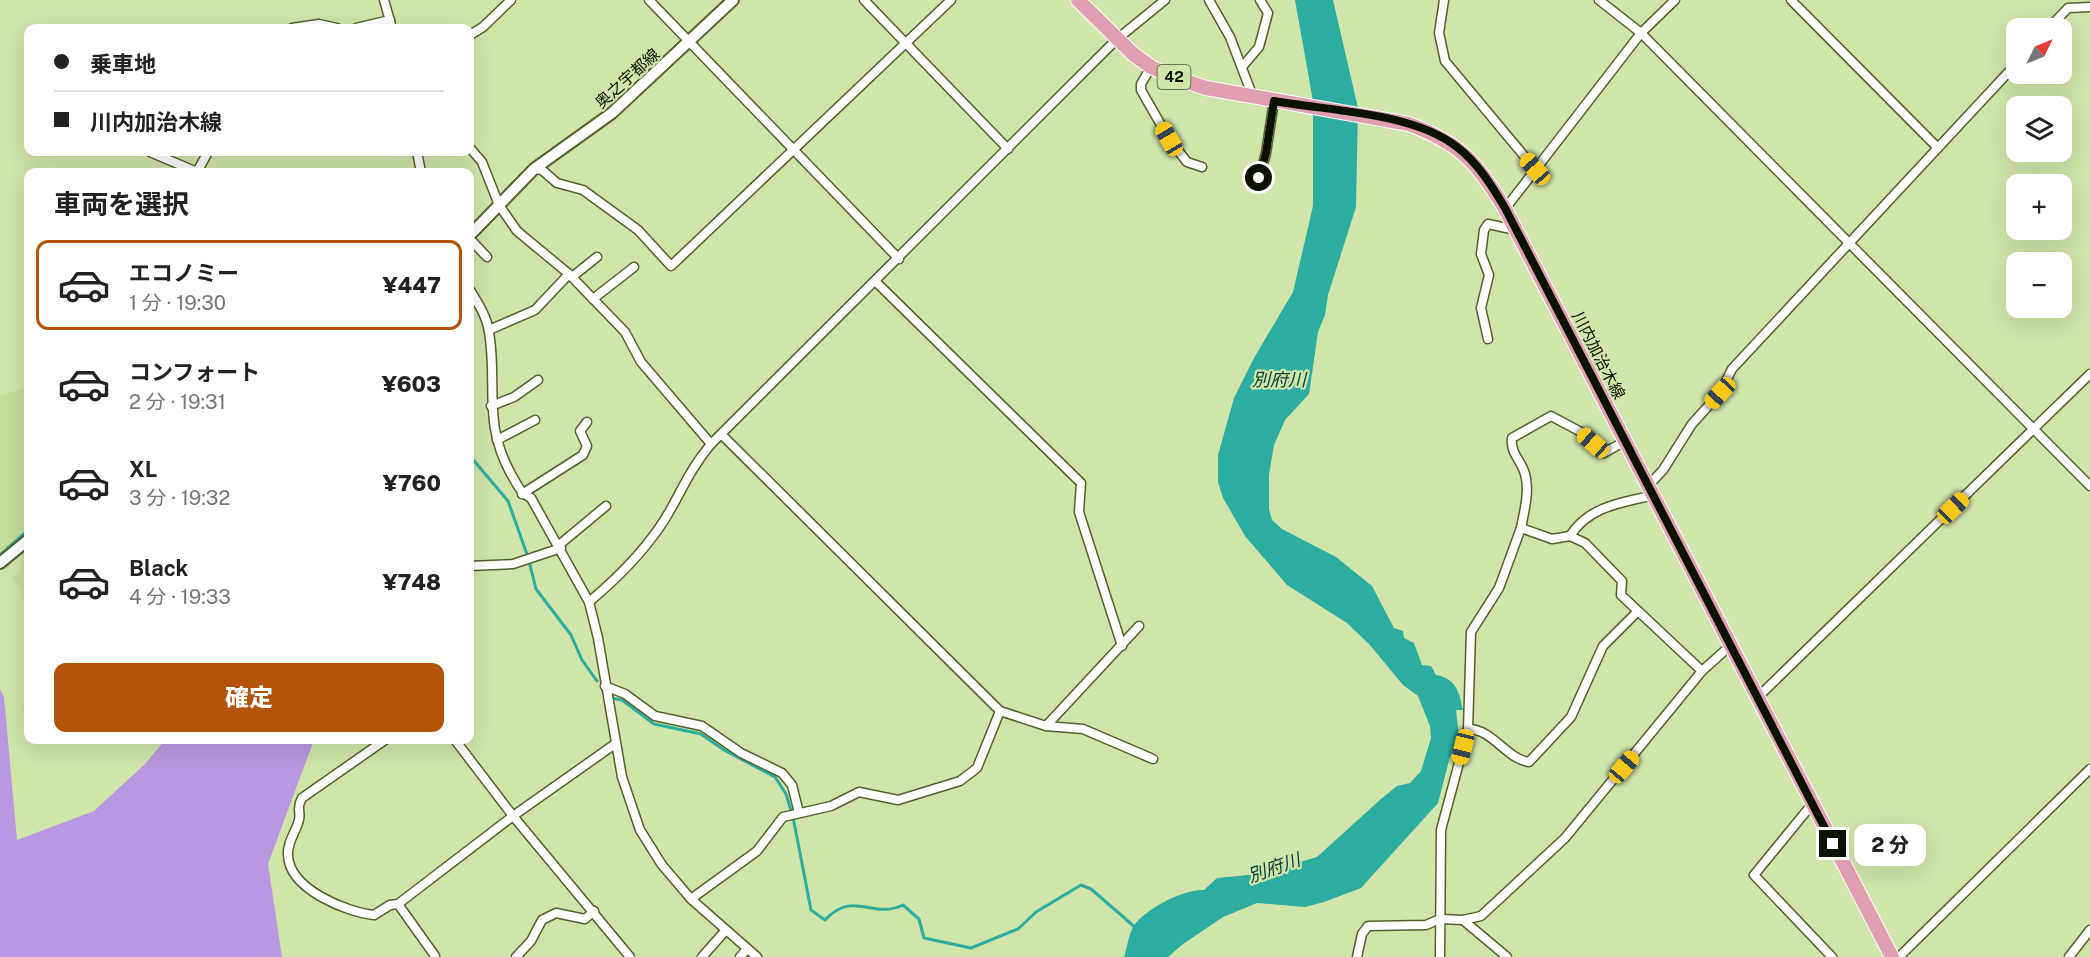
<!DOCTYPE html>
<html lang="ja">
<meta charset="utf-8">
<style>
:root{--surface:#fff;--page:#f2f2f2;--text:#222;--muted:#767676;--line:#e0e0e0;--accent:#b45309}
body{margin:0;font-family:"Public Sans","Noto Sans JP",sans-serif;background:var(--page);color:var(--text);height:100vh;display:flex;flex-direction:column;font-size:22px;white-space:nowrap}
*{box-sizing:border-box;margin:0}
p{font-size:20px;color:var(--muted)}
.icon{flex:none;width:33px;height:33px;fill:none;stroke:currentColor;stroke-width:2;stroke-linecap:round;stroke-linejoin:round}
.map{position:relative;flex:1;overflow:hidden}
.panel{position:absolute;left:24px;top:168px;width:450px;height:576px;display:flex;flex-direction:column;background:var(--surface);border-radius:12px;box-shadow:0 6px 24px #0002}
.panel>*{flex:none}
.guide{position:absolute;left:24px;top:24px;width:450px;height:132px;border-radius:12px;box-shadow:0 6px 24px #0002;display:grid;align-content:center;height:132px;padding:0 30px;background:var(--surface)}
.needle{width:39px;rotate:47deg}
.controls{position:absolute;left:2006px;top:18px;display:grid;gap:12px}
.controls a{display:grid;place-items:center;width:66px;height:66px;border-radius:12px;background:var(--surface);box-shadow:0 6px 24px #0002;font-size:30px}
.end{position:absolute;width:27px;height:27px;margin:-14px;border:8px solid #0b1200;background:#fff;box-shadow:0 0 0 3px #fff}
.from{border-radius:50%}
.bubble{position:absolute;height:42px;border-radius:12px;background:var(--surface);box-shadow:0 6px 24px #0002;font-size:20px;font-weight:800;line-height:42px;text-align:center}
.car{position:absolute;width:18px;height:36px;margin:-18px -9px;border-radius:8px;box-shadow:0 0 4px 2px #0007;background:linear-gradient(#f5c518 24%,#345 0 40%,#f5c518 0 76%,#345 0 86%,#f5c518 0)}
.guide b{display:flex;align-items:center;gap:21px;height:57px;font-size:22px}
.guide b+b{border-top:2px solid var(--line)}
.guide i{width:15px;height:15px;background:var(--text)}
ul{padding:0;list-style:none}
li{display:flex;align-items:center;gap:18px;height:90px;margin:0 12px 9px;padding:0 18px;border:3px solid transparent;border-radius:12px}
li div{flex:1}
li b{display:block;font-size:22px}
li em{font-style:normal;font-weight:800}
li.selected{border-color:var(--accent)}
li>.icon{width:54px;height:54px;stroke-width:1.5}
h2{padding:0 30px;font-size:27px;line-height:72px}
.button{display:flex;gap:12px;margin-top:auto;padding:12px 30px}
.button a{flex:1;height:69px;border-radius:12px;background:var(--accent);color:#fff;font-size:24px;font-weight:800;line-height:69px;text-align:center}
.map>svg:first-child{display:block}
.built{fill:#c5de9b}
.forest{fill:#ba98e1}
.water{fill:#2cada0}
.lines{fill:none;stroke-linecap:round;stroke-linejoin:round}
.stream{stroke:#2cada0;stroke-width:3}
.minor-casing{stroke:#50622c;stroke-width:11}
.tertiary-casing{stroke:#50622c;stroke-width:14}
.primary-casing{stroke:#fff;stroke-width:16}
.minor{stroke:#fff;stroke-width:8}
.tertiary{stroke:#fff;stroke-width:10}
.primary{stroke:#e0a0b2;stroke-width:14}
.route{stroke:#0b1200;stroke-width:8}
.labels{text-anchor:middle;stroke-width:4.5;stroke-linejoin:round;paint-order:stroke}
.shield{fill:#cfe5aa;stroke:#465133;stroke-width:1.5}
.shield-label{font-size:15px;font-weight:bold;fill:#0b1200}
.street-label{font-size:16px;fill:#0b1200;stroke:#cfe5aa}
.water-label{font-size:18px;font-style:italic;fill:#013b36;stroke:#cfe5aa}
</style>
<div class="map">
<svg width="2090" height="957" viewBox="0 0 2090 957">
<rect width="100%" height="100%" fill="#cfe5aa"/>
<!-- built -->
<g class="built">
<path d="M28,388V530L0,557V395Z"/>
<path d="M28,549V616L20,589L12,577L21,570V555Z"/>
<path d="M28,676V716L22,712Z"/>
</g>
<!-- forest -->
<path class="forest" d="M0,689L4,697L17,840L94,811L145,764L165,740H314L268,864L282,957H0Z"/>
<!-- water -->
<path class="water" d="M1295,0H1333L1358,108L1356,207L1328,295L1325,315L1318,332L1309,394L1285,420L1274,445L1269,475V509L1272,520L1282,529L1336,557L1372,586L1394,628L1403,631L1404,638L1414,643L1422,665L1431,666L1436,675C1456,679 1459,691 1463,710H1456L1459,737L1450,757L1438,803L1361,888L1324,902L1305,907L1257,903L1223,917L1183,944L1168,957H1124C1127,948 1128,938 1132,929C1140,911 1185,888 1204,890L1217,878L1259,874L1317,857L1381,799L1397,786L1410,783L1421,771L1431,738L1430,726L1418,696L1403,685L1369,644L1347,623L1287,585L1245,536L1223,498L1218,482V455L1234,398L1254,358L1293,292L1313,206V101Z"/>
<g class="lines">
<!-- stream -->
<g class="stream">
<path d="M470,456L508,501L528,557L536,589L571,635L582,660L597,681"/>
<path d="M0,555L28,530"/>
<path d="M611,698L622,700L654,724L701,734L724,750L775,777L786,794L793,817L811,910L825,920C854,889 872,920 903,905L919,919L924,938L971,948L1018,929L1036,912L1081,885L1091,889L1136,928"/>
</g>
<defs>
<g id="minor">
<path d="M384,0L392,28"/>
<path d="M649,0L899,259"/>
<path d="M864,0L1008,149"/>
<path d="M1209,0L1230,37L1253,97"/>
<path d="M1444,0L1439,33L1445,61L1535,169"/>
<path d="M1599,0L1641,33L2090,486"/>
<path d="M1791,0L1938,148"/>
<path d="M292,28L319,24L337,28"/>
<path d="M356,28L390,20"/>
<path d="M2049,28L2068,8L2090,7"/>
<path d="M470,35L483,27L511,0"/>
<path d="M1151,67L1141,84V90L1169,139L1187,162L1202,167"/>
<path d="M1242,67L1259,47L1268,13L1260,0"/>
<path d="M470,148L482,162L499,205L517,231L569,274L625,332L641,362L711,444"/>
<path d="M150,152L197,172"/>
<path d="M417,152L421,172"/>
<path d="M534,169L542,170L557,183L583,190L638,230L671,266L951,0"/>
<path d="M197,172L208,152"/>
<path d="M1259,179L1266,153L1274,101"/>
<path d="M1505,209L1641,33L1675,0"/>
<path d="M470,239L487,257"/>
<path d="M572,277L597,257"/>
<path d="M876,282L1081,483L1079,512L1122,646"/>
<path d="M470,290C478,303 487,317 489,332C498,385 482,421 511,474C517,484 520,493 531,498L589,602L598,638L622,777L640,830L662,865L691,899L757,957"/>
<path d="M593,299L634,267"/>
<path d="M489,330L535,310L569,274"/>
<path d="M1488,339L1481,308L1489,275L1481,254L1484,230L1488,224L1516,230"/>
<path d="M491,406L514,397L538,380"/>
<path d="M722,435L1000,711L1046,726L1083,729L1153,759"/>
<path d="M497,440L535,420"/>
<path d="M1648,486L1663,470L1692,424L1720,393L1732,369L2016,64"/>
<path d="M522,494L583,455L587,446L580,431L587,422"/>
<path d="M1521,528C1524,512 1530,491 1525,474C1521,460 1510,453 1512,438L1551,416L1581,432L1604,453L1625,441"/>
<path d="M1570,536C1589,506 1621,503 1654,495"/>
<path d="M559,545L606,506"/>
<path d="M470,566L513,564L561,548"/>
<path d="M589,602C620,576 652,544 672,507C684,485 694,464 711,444L1116,40L1165,0"/>
<path d="M605,686L625,694L655,716L702,726L741,753L782,773L792,785L799,813"/>
<path d="M1758,697L2090,374"/>
<path d="M1046,726L1139,626"/>
<path d="M1468,729C1493,729 1505,758 1529,762L1571,717L1603,646L1637,612"/>
<path d="M385,740L302,798C296,809 301,810 299,820C296,832 287,842 288,855C289,889 346,912 374,915L390,905L398,904L513,816L615,744"/>
<path d="M455,740L513,816L630,957"/>
<path d="M1813,803L1754,875L1832,957"/>
<path d="M691,899L757,851L783,817L831,806L859,792L898,800L960,781L977,768L1000,711"/>
<path d="M398,904L435,956"/>
<path d="M1463,920L1507,957"/>
<path d="M516,957L531,941L542,920L556,913L585,919L594,911"/>
<path d="M702,957L726,930"/>
<path d="M740,957L747,949"/>
<path d="M1357,957L1362,934L1368,926L1426,925L1440,919L1463,920L1481,916L1565,838L1702,671L1731,645"/>
<path d="M1440,957L1441,830L1468,729L1471,632L1499,588L1521,528L1552,539L1570,536L1585,543L1622,581L1621,595L1702,671"/>
<path d="M1899,957L2090,769"/>
<path d="M2069,957L2090,930"/>
</g>
<g id="tertiary">
<path d="M470,235L534,169L612,113L733,0"/>
<path d="M0,563L28,540"/>
</g>
<path id="primary" d="M1078,0L1133,54L1151,67L1173,77L1206,88L1409,124C1461,144 1477,162 1505,209L1892,957"/>
</defs>
<!-- minor casing -->
<use href="#minor" class="minor-casing"/>
<!-- tertiary casing -->
<use href="#tertiary" class="tertiary-casing"/>
<!-- primary casing -->
<use href="#primary" class="primary-casing"/>
<!-- minor -->
<use href="#minor" class="minor"/>
<!-- tertiary -->
<use href="#tertiary" class="tertiary"/>
<!-- primary -->
<use href="#primary" class="primary"/>
</g>
<g class="lines">
<!-- route -->
<path class="route" d="M1259,178L1266,153L1274,101C1329,111 1413,112 1457,147C1478,163 1492,186 1505,208L1833,844"/>
</g>
<g class="labels">
<!-- shield labels -->
<rect class="shield" x="1157.5" y="65" width="33" height="24" rx="4.5"/>
<g class="shield-label">
<text x="1174" y="82">42</text>
</g>
<!-- street labels -->
<g class="street-label">
<text transform="translate(627 78) rotate(-42)" y="6">奥之宇都線</text>
<text transform="translate(1599 355) rotate(63)" y="6">川内加治木線</text>
</g>
<!-- water labels -->
<g class="water-label">
<text x="1279" y="386">別府川</text>
<text transform="translate(1274 868) rotate(-19)" y="6">別府川</text>
</g>
</g>
</svg>
<div class="controls">
<a><svg class="needle" viewBox="-14 -14 28 28"><path d="M0-13l5 13h-10z" fill="#e53935"/><path d="M0 13l5-13h-10z" fill="#767676"/></svg></a>
<a><svg class="icon" aria-label="layers" viewBox="0 0 24 24"><path d="M12 4l9 5-9 5-9-5zM3 14l9 5 9-5"/></svg></a>
<a>+</a>
<a>−</a>
</div>
<i class="end from" style="left:1259px;top:178px"></i>
<i class="end" style="left:1833px;top:844px"></i>
<div class="bubble" style="left:1854px;top:824px;width:72px">2 分</div>
<i class="car" style="left:1169px;top:139px;rotate:330deg"></i>
<i class="car" style="left:1535px;top:169px;rotate:319deg"></i>
<i class="car" style="left:1720px;top:393px;rotate:223deg"></i>
<i class="car" style="left:1593px;top:443px;rotate:311deg"></i>
<i class="car" style="left:1953px;top:508px;rotate:46deg"></i>
<i class="car" style="left:1463px;top:747px;rotate:194deg"></i>
<i class="car" style="left:1624px;top:767px;rotate:40deg"></i>
<div class="guide">
<b><i class="from"></i>乗車地</b>
<b><i></i>川内加治木線</b>
</div>
<section class="panel">
<h2>車両を選択</h2>
<ul>
<li class="selected"><svg class="icon" aria-label="car" viewBox="0 0 24 24"><path d="M5 17H2v-5l4-1 3-4h7l3 4 3 1v5h-3M9 17h6M6 11h13"/><circle cx="7" cy="17" r="2"/><circle cx="17" cy="17" r="2"/></svg><div><b>エコノミー</b><p>1 分 · 19:30</p></div><em>¥447</em></li>
<li><svg class="icon" aria-label="car" viewBox="0 0 24 24"><path d="M5 17H2v-5l4-1 3-4h7l3 4 3 1v5h-3M9 17h6M6 11h13"/><circle cx="7" cy="17" r="2"/><circle cx="17" cy="17" r="2"/></svg><div><b>コンフォート</b><p>2 分 · 19:31</p></div><em>¥603</em></li>
<li><svg class="icon" aria-label="car" viewBox="0 0 24 24"><path d="M5 17H2v-5l4-1 3-4h7l3 4 3 1v5h-3M9 17h6M6 11h13"/><circle cx="7" cy="17" r="2"/><circle cx="17" cy="17" r="2"/></svg><div><b>XL</b><p>3 分 · 19:32</p></div><em>¥760</em></li>
<li><svg class="icon" aria-label="car" viewBox="0 0 24 24"><path d="M5 17H2v-5l4-1 3-4h7l3 4 3 1v5h-3M9 17h6M6 11h13"/><circle cx="7" cy="17" r="2"/><circle cx="17" cy="17" r="2"/></svg><div><b>Black</b><p>4 分 · 19:33</p></div><em>¥748</em></li>
</ul>
<div class="button"><a>確定</a></div>
</section>
</div>
